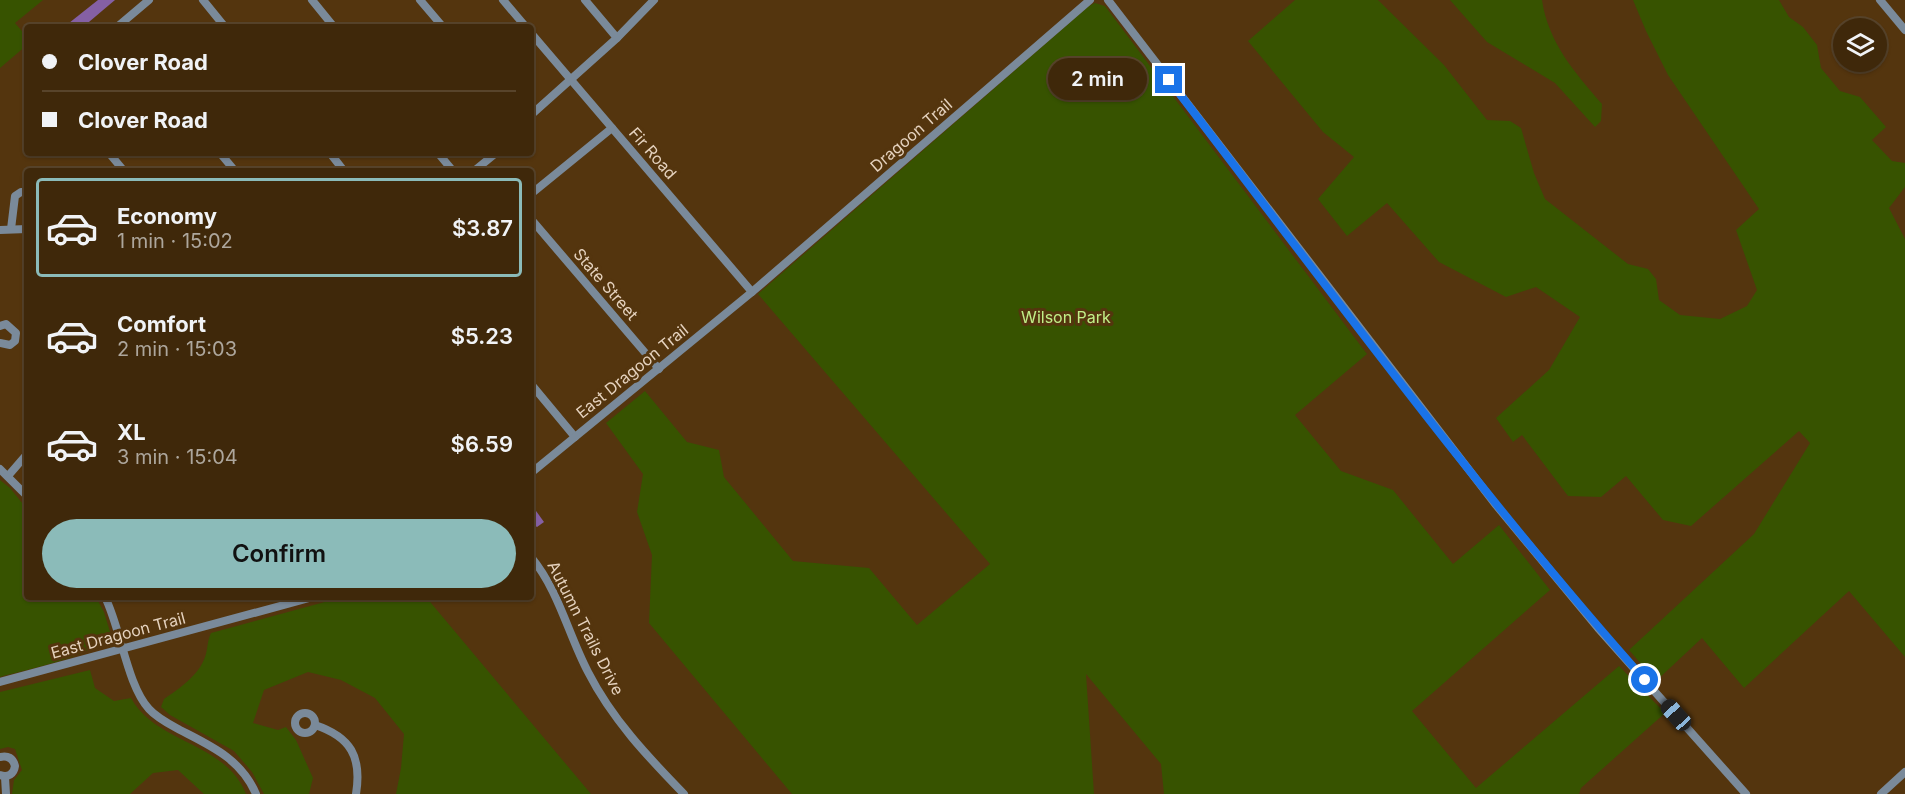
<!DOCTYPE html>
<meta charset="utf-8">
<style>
:root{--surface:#3f280a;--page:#463013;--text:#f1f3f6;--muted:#ada69c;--line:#58442b;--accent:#8bbbb9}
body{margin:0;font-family:Inter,sans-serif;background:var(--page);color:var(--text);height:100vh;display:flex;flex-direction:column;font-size:22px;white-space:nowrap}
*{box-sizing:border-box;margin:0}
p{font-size:20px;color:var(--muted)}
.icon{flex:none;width:33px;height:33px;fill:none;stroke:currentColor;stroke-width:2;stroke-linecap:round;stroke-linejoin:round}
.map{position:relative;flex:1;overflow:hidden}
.side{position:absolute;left:24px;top:168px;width:510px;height:432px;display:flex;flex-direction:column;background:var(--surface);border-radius:6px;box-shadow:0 2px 4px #0004,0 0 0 2px var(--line)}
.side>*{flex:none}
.top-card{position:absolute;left:24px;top:24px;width:510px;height:132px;border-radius:6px;box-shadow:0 2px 4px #0004,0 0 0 2px var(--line);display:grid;align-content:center;height:132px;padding:0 18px;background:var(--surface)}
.controls{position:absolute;left:1833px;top:18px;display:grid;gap:12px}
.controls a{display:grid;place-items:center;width:54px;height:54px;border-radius:50%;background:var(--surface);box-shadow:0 2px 4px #0004,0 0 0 2px var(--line);font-size:30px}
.end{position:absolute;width:27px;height:27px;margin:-14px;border:8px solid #1a73e8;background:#fff;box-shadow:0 0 0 3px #fff}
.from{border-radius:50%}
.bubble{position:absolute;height:42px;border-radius:21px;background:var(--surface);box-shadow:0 2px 4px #0004,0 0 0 2px var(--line);font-size:20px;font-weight:600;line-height:42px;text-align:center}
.car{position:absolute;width:18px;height:36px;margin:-18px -9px;border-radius:8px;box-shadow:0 0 4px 2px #0007;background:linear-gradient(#222 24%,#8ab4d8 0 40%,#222 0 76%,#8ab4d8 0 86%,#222 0)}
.top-card b{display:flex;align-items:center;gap:21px;height:57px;font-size:22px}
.top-card b+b{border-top:2px solid var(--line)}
.top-card i{width:15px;height:15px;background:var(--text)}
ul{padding:10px 0 0;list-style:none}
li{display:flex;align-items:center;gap:18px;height:99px;margin:0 12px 9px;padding:0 6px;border:3px solid transparent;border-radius:6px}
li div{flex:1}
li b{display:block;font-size:22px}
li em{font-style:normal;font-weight:600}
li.active{border-color:var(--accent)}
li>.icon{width:54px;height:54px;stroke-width:1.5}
.primary-button{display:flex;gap:12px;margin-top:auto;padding:12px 18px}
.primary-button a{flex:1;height:69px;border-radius:36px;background:var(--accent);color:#111;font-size:24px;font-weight:600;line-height:69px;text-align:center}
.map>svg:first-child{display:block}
.green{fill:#375300}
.water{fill:#8560a4}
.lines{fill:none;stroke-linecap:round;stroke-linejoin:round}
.minor{stroke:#7a8a9a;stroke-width:8}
.route{stroke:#1a73e8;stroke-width:8}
.labels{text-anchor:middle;stroke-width:6;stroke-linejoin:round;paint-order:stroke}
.street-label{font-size:16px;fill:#e5d2be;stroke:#54350e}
.park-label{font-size:16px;fill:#c1ef88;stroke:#54350e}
</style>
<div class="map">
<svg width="1905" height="794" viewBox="0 0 1905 794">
<rect width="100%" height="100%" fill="#54350e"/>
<!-- green -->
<g class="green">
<path d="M0,0H43L15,23L27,37V45L0,68Z"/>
<path d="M1295,0H1378L1444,65L1487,120L1510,121L1521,128L1534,173L1545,199L1628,264L1648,269L1656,279L1659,300L1680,315L1720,319L1747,306L1757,290L1736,230L1759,209L1668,75L1646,31L1633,0H1779L1789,17L1803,27L1817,45L1821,68L1840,91L1860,97L1886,127L1872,140L1892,161L1905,163V187L1889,208L1905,239V657L1849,591L1744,688L1702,638L1656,681L1629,650L1754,534L1810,443L1799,431L1691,526L1663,520L1626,476L1601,497L1568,496L1522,435L1513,442L1496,418L1549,370L1580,317L1536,287L1506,297L1439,262L1387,203L1347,236L1318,199L1354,157L1323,132L1248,41Z"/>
<path d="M1450,0H1542C1548,42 1575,73 1602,104L1601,121L1595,127L1555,83L1487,42Z"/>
<path d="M1095,3L1105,6L1367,354L1295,415L1341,471L1393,490L1453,564L1499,525L1550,590L1412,711L1476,788L1619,666L1665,713L1581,788L1579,794H1164L1161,764L1086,674L1094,794H792L649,623L652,555L637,512L643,474L606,423L645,391L687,442L719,450L724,477L793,561L869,568L917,625L990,564L758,294L1089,6Z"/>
<path d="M0,480L10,488L27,509V597H96L104,612L111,635C97,655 25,670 0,677Z"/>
<path d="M343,597H426L591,794H396L401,768L404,734L375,698L341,680L308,672L264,690L253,723L278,730L286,727L296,740L313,778L309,794H264L252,772L234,751L170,715L161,707L164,699C179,689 199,675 205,657C208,649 207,641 211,633Z"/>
<path d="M90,670L95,688L114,701L131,698C156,744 226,742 246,794H204L178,770L153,773L130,794H12L14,780L22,770L15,749L8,747L0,749V692Z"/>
</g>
<!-- water -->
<g class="water">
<path d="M98,0H115L83,27H64Z"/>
<path d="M531,504L544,522L537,527L531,523Z"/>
</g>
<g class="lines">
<!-- minor -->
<g class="minor">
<path d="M203,0L225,27"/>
<path d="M312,0L334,27"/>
<path d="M420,0L443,27"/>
<path d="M503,0L526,27"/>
<path d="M585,0L617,38"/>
<path d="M1108,0L1496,505L1598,628L1746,794"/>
<path d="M1880,0L1905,30"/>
<path d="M117,27L149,0"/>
<path d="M531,33L752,292"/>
<path d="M531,115L617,38L654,0"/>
<path d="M109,153L124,171"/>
<path d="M220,153L235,171"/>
<path d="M330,153L344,171"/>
<path d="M438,153L453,171"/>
<path d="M474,171L496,153"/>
<path d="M531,194L612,128"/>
<path d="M531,219L659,369"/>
<path d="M11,229L15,196L21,192H27"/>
<path d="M0,230L27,229"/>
<path d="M0,326L6,324L16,333L15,341L10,345L0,343"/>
<path d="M531,384L575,437"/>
<path d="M0,469L27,496"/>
<path d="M531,473L752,292L1090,0"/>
<path d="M8,476L27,454"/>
<path d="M531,557C559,591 568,634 588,672C612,719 647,756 684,794"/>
<path d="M105,597C121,629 127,685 149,709C157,718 169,724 180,730C211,746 241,759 256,794"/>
<path d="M0,682L313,597"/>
<circle cx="305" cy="723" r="10"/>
<path d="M315,725C351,737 362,757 356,794"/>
<path d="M0,757C8,755 13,758 15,766C14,774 8,778 0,775"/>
<path d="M5,777L6,794"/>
<path d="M1881,794L1905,772"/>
</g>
</g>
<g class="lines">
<!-- route -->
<path class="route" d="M1169,80C1324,282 1475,489 1645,680"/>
</g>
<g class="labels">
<!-- street labels -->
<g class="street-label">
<text transform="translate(911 135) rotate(-41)" y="6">Dragoon Trail</text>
<text transform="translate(653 153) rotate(49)" y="6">Fir Road</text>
<text transform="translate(606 284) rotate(49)" y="6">State Street</text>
<text transform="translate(632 371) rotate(-39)" y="6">East Dragoon Trail</text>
<text transform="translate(586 628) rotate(63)" y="6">Autumn Trails Drive</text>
<text transform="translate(118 635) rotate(-15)" y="6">East Dragoon Trail</text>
</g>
<!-- park labels -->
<g class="park-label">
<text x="1066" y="323">Wilson Park</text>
</g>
</g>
</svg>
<div class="controls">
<a><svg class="icon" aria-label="layers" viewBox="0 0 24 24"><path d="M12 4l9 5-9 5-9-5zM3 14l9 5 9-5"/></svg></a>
</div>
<i class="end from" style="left:1645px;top:680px"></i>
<i class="end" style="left:1169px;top:80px"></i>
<div class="bubble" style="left:1048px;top:58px;width:99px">2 min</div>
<i class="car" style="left:1676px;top:715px;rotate:318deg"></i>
<div class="top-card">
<b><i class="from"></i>Clover Road</b>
<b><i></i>Clover Road</b>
</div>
<section class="side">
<ul>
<li class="active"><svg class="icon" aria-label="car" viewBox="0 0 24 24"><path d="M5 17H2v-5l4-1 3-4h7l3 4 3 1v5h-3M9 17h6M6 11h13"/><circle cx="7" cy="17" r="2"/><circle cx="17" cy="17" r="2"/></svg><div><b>Economy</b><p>1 min · 15:02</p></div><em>$3.87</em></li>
<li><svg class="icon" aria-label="car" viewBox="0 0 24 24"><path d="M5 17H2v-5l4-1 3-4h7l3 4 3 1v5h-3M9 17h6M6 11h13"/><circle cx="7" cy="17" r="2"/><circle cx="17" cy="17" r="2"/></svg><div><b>Comfort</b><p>2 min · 15:03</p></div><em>$5.23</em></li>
<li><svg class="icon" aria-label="car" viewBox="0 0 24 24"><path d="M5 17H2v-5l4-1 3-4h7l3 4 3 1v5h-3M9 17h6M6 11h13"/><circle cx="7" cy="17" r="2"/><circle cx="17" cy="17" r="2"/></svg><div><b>XL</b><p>3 min · 15:04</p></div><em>$6.59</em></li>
</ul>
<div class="primary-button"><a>Confirm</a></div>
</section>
</div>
